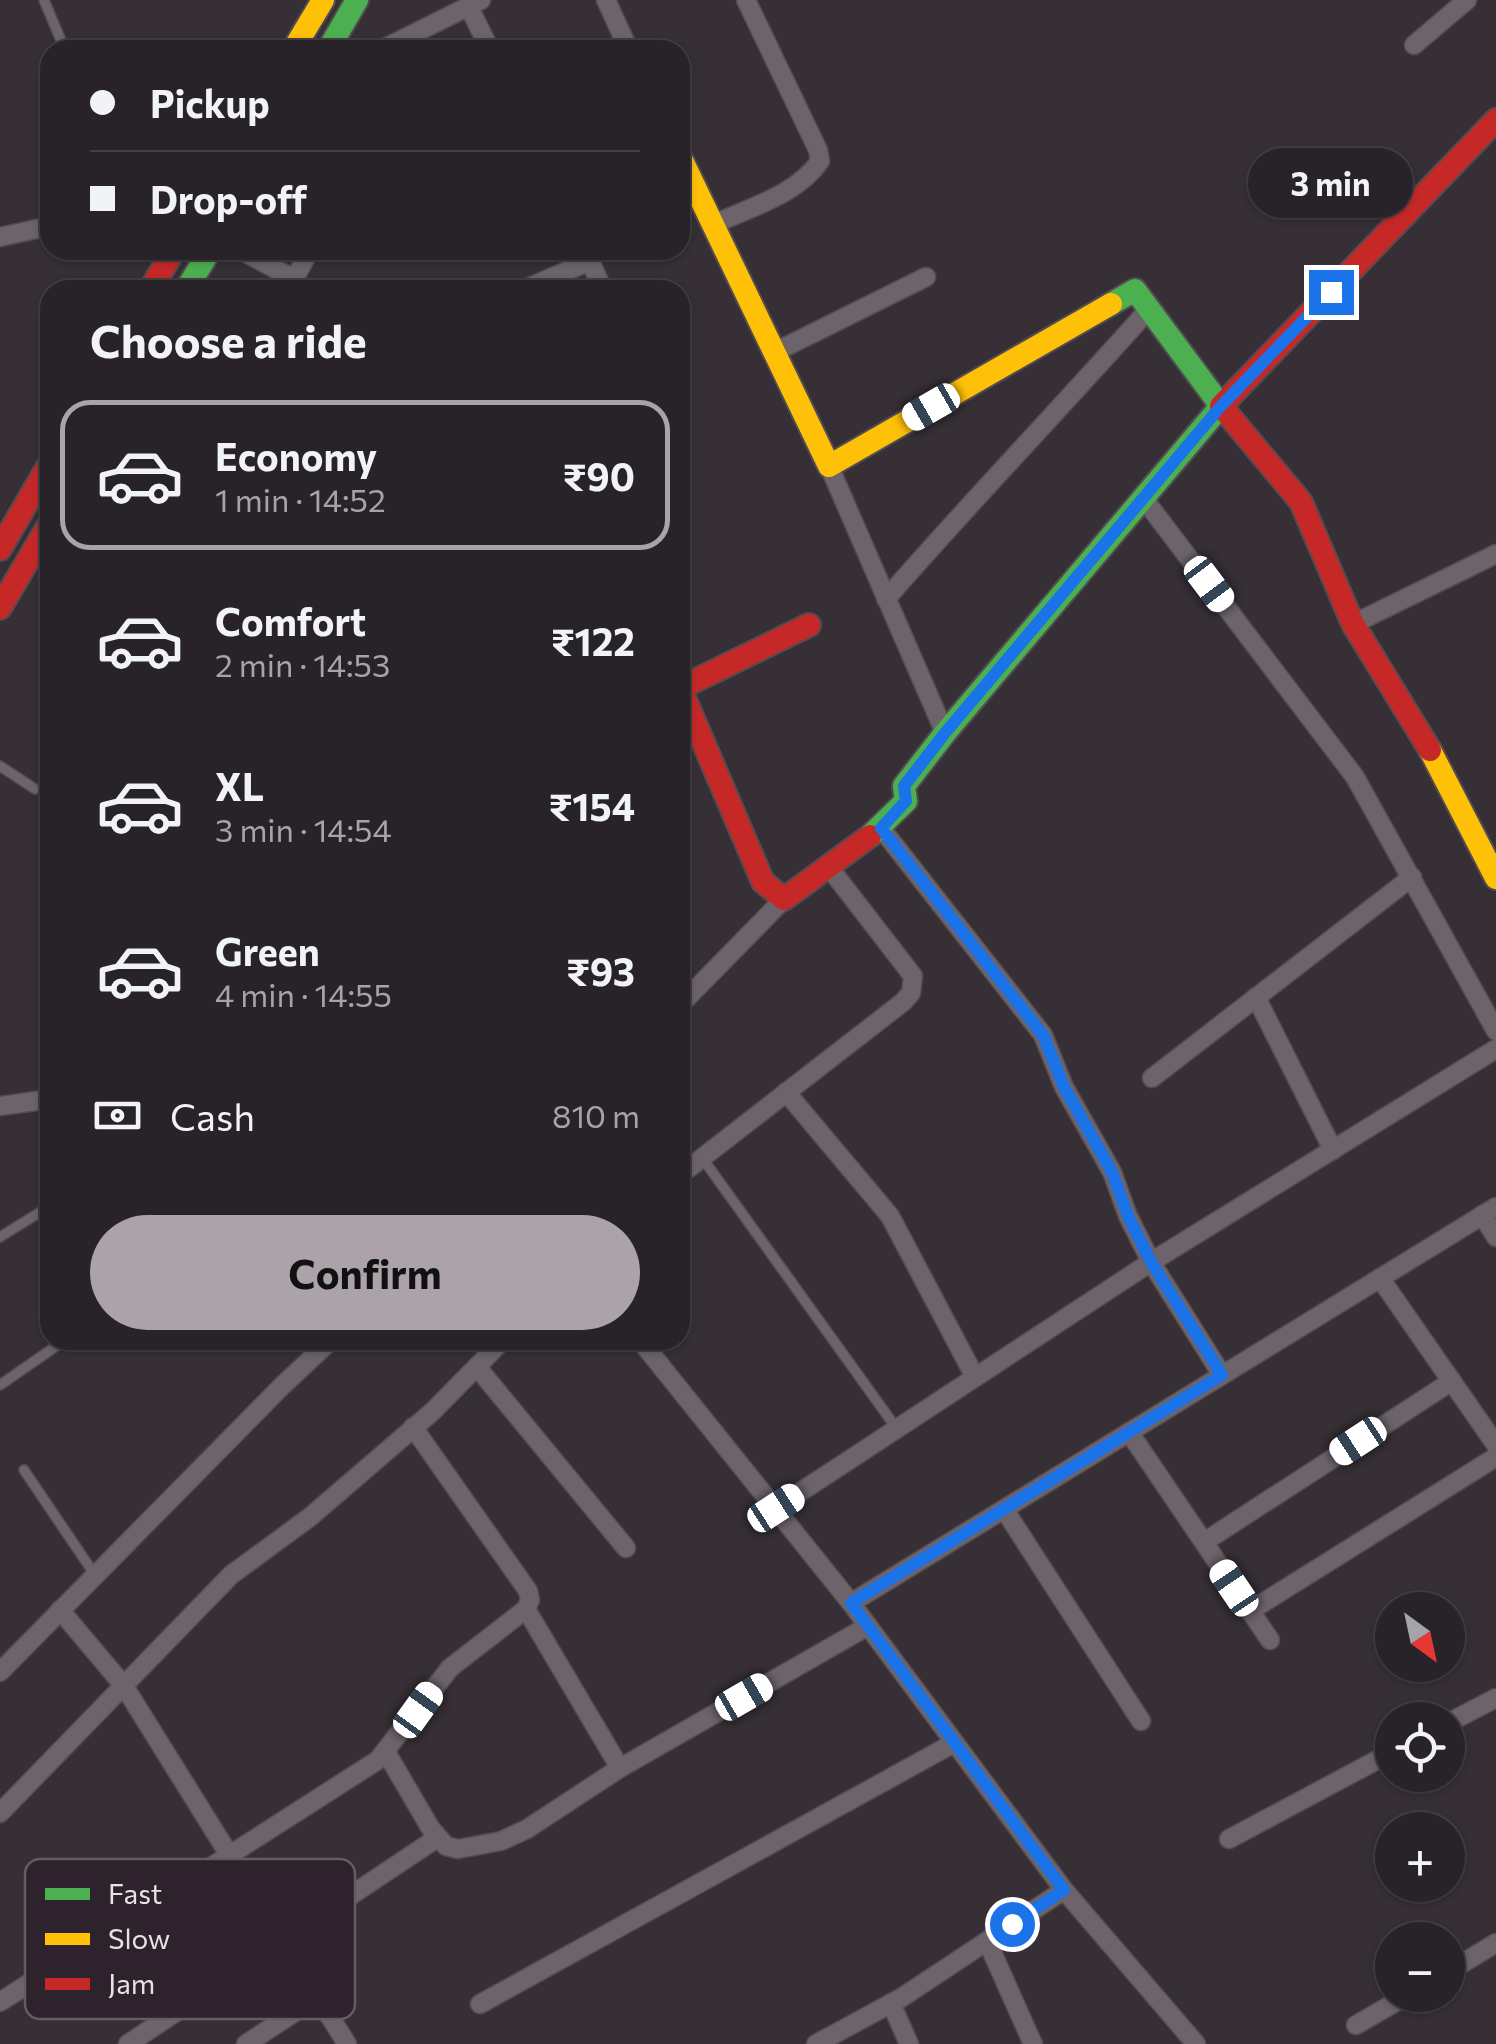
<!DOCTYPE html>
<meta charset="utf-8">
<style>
:root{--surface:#282328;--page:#342f34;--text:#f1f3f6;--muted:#a5a4a8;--line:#444045;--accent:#aba3a9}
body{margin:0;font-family:Commissioner,sans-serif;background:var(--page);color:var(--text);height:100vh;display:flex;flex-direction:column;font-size:38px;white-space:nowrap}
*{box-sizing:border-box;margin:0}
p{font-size:32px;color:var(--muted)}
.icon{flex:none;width:55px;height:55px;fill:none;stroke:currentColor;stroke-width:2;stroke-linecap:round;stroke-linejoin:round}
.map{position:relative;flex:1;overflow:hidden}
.side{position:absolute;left:40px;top:280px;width:650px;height:1070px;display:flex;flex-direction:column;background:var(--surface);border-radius:30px;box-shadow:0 2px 8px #0004,0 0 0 2px var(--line)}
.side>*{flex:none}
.banner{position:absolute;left:40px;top:40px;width:650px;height:220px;border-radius:30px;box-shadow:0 2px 8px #0004,0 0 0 2px var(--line);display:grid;align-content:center;height:220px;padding:0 50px;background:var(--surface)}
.needle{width:65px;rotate:147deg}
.buttons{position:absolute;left:1375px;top:1592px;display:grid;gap:20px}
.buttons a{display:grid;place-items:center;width:90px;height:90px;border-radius:50%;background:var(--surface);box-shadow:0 2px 8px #0004,0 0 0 2px var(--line);font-size:50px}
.end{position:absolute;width:45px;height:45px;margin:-22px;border:12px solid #1a73e8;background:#fff;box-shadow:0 0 0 5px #fff}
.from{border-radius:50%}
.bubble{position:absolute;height:70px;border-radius:35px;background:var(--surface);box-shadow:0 2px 8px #0004,0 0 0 2px var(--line);font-size:32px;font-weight:700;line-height:70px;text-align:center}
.car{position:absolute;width:30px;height:60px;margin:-30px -15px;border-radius:12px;box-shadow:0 0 8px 2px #0007;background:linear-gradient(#fff 24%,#345 0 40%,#fff 0 76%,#345 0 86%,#fff 0)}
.banner b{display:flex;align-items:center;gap:35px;height:95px;font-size:38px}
.banner b+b{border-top:2px solid var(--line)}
.banner i{width:25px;height:25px;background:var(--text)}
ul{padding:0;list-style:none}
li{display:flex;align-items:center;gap:30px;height:150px;margin:0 20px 15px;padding:0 30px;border:5px solid transparent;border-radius:30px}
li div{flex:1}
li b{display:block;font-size:38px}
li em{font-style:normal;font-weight:700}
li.selected{border-color:var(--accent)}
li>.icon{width:90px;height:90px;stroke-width:1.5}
h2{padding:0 50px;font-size:45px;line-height:120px}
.pay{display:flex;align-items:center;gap:25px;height:110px;padding:0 50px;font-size:38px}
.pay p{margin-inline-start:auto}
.cta{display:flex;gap:20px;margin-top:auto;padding:20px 50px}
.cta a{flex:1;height:115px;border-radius:60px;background:var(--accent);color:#111;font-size:40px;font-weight:700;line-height:115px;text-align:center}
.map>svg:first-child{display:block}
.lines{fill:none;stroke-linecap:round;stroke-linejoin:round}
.lane-casing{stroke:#524c51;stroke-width:12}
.street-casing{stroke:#524c51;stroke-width:21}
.fast-casing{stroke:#524c51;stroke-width:26}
.slow-casing{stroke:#524c51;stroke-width:26}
.jam-casing{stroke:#524c51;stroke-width:26}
.lane{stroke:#6c636b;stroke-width:9}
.street{stroke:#6c636b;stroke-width:18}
.fast{stroke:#4caf50;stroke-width:22}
.slow{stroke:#ffc107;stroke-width:22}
.jam{stroke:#c62828;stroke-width:22}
.route{stroke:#1a73e8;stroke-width:12}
.key{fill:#2e222d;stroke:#665b65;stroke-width:2.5}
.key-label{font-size:28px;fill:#eae1e8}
</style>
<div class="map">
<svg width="1496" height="2044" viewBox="0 0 1496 2044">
<rect width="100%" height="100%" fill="#362f35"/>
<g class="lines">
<defs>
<g id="lane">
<path d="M44,0L65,50"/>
<path d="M0,766L35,789"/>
<path d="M703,1159L897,1429"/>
<path d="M0,1237L50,1206"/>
<path d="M0,1385L65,1340"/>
<path d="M24,1470L95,1575"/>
</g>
<g id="street">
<path d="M606,0L629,50"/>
<path d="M469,7L490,50"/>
<path d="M1414,45L1467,0"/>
<path d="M324,47L378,50"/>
<path d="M381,50L481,0"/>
<path d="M712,225C748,208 797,195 820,161L818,150L746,0"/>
<path d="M0,237L50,226"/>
<path d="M585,250L603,290"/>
<path d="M248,254L294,279"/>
<path d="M288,290L310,250"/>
<path d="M523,290L590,261"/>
<path d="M773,353L926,277"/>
<path d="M829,466L945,733"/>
<path d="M1144,499L1355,777L1496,1031"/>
<path d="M886,599C972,500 1062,407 1149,309"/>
<path d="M1353,624L1496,554"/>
<path d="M881,828L1043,1035L1064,1087L1112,1172L1128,1216L1151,1262L1222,1375"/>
<path d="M1256,997L1333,1150"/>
<path d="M680,1005L784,899"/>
<path d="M1152,1078L1412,877"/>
<path d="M786,1092L890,1216L975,1377"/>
<path d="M0,1106L50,1099"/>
<path d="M680,1175L903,1002L911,993L913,976L828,866"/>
<path d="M1482,1215L1496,1237"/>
<path d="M1380,1278L1496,1445"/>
<path d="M640,1340L851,1603L1064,1890L1196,2044"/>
<path d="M477,1367L626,1548"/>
<path d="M1129,1432L1270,1640"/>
<path d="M776,1508L1151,1262L1496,1049"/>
<path d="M1004,1509L1141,1721"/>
<path d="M1204,1542L1452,1381"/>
<path d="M851,1603L1496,1207"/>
<path d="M526,1609L620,1768"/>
<path d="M60,1610L124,1686L347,2044"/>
<path d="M1250,1611L1496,1457"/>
<path d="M0,1672L282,1386L331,1340"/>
<path d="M1448,1723L1496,1698"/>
<path d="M386,1752L431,1829L446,1846L458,1849L501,1841L527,1829L620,1768L868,1626"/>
<path d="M0,1813L231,1575L310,1517L432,1412L503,1340"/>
<path d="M1229,1839L1392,1752"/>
<path d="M987,1941L1033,2044"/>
<path d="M1448,1972L1496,1943"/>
<path d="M0,2002L378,1760L450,1668L526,1609L530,1600L528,1591L413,1427"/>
<path d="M891,2003L909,2044"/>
<path d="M480,2004L954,1743"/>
<path d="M1356,2025L1408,1995"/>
<path d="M128,2044L437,1838"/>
<path d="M246,2044L318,1997"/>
<path d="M816,2044L901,1998L1064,1890"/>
</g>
<g id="fast">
<path d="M328,50L357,0"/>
<path d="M186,290L210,250"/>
<path d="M870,836L906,801L904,786L945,733L1221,406L1135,290L1111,304"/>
</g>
<g id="slow">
<path d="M293,50L323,0"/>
<path d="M680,156L829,466L1111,304"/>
<path d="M1430,750L1496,878"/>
</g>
<g id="jam">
<path d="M150,290L174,250"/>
<path d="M0,549L50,463"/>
<path d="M0,608L50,523"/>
<path d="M809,625L680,688L763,882L784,899L870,836"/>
<path d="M1430,750L1353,624L1301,502L1221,406L1496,120"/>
</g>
</defs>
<!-- lane casing -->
<use href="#lane" class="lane-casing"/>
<!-- street casing -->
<use href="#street" class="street-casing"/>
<!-- fast casing -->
<use href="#fast" class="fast-casing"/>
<!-- slow casing -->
<use href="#slow" class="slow-casing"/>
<!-- jam casing -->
<use href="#jam" class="jam-casing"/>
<!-- lane -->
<use href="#lane" class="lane"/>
<!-- street -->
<use href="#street" class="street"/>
<!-- fast -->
<use href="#fast" class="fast"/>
<!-- slow -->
<use href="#slow" class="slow"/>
<!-- jam -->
<use href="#jam" class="jam"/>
</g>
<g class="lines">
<!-- route -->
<path class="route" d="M1012,1924L1064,1890L851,1603L1222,1375L1151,1262L1128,1216L1112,1172L1064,1087L1043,1035L881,828L906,801L904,786L945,733L1221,406L1331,292"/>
</g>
<!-- legend -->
<rect x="25" y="1859" width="330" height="160" rx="15" class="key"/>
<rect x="45" y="1888" width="45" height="12" fill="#4caf50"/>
<rect x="45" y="1933" width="45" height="12" fill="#ffc107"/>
<rect x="45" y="1978" width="45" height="12" fill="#c62828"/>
<g class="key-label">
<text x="108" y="1904">Fast</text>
<text x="108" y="1949">Slow</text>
<text x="108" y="1994">Jam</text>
</g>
</svg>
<div class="buttons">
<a><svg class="needle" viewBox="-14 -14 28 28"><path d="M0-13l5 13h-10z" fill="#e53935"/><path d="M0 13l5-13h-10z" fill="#a5a4a8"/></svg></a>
<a><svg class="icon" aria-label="locate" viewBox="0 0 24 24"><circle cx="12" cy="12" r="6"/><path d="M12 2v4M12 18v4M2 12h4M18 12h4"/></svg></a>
<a>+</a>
<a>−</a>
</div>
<i class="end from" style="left:1012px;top:1924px"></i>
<i class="end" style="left:1331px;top:292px"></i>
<div class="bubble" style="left:1248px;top:148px;width:165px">3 min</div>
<i class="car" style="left:931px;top:407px;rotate:240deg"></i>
<i class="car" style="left:1209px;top:584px;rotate:143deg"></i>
<i class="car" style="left:1358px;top:1441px;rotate:237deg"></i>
<i class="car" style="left:776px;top:1508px;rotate:57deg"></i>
<i class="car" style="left:1234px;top:1588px;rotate:326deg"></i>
<i class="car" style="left:744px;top:1697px;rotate:60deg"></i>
<i class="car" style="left:418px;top:1710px;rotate:36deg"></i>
<div class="banner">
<b><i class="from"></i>Pickup</b>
<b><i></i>Drop-off</b>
</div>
<section class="side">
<h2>Choose a ride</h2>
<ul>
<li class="selected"><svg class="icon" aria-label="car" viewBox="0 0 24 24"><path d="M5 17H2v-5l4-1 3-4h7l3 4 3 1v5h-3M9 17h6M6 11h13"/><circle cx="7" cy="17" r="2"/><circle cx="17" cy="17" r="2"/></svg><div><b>Economy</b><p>1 min · 14:52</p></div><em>₹90</em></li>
<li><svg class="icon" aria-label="car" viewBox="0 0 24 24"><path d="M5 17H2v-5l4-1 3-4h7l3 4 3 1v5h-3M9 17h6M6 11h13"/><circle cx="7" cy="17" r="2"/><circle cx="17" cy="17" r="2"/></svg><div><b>Comfort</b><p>2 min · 14:53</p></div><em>₹122</em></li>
<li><svg class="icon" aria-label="car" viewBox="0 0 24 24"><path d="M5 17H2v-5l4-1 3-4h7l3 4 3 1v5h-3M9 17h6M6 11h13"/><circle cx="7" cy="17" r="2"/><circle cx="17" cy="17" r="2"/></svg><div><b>XL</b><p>3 min · 14:54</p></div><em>₹154</em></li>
<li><svg class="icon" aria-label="car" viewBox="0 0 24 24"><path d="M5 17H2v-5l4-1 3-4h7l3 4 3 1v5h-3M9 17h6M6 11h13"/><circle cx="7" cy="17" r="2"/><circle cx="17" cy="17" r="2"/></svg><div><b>Green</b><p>4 min · 14:55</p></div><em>₹93</em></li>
</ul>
<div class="pay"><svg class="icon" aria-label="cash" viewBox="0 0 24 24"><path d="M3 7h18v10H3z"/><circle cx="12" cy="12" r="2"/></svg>Cash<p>810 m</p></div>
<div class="cta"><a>Confirm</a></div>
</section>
</div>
